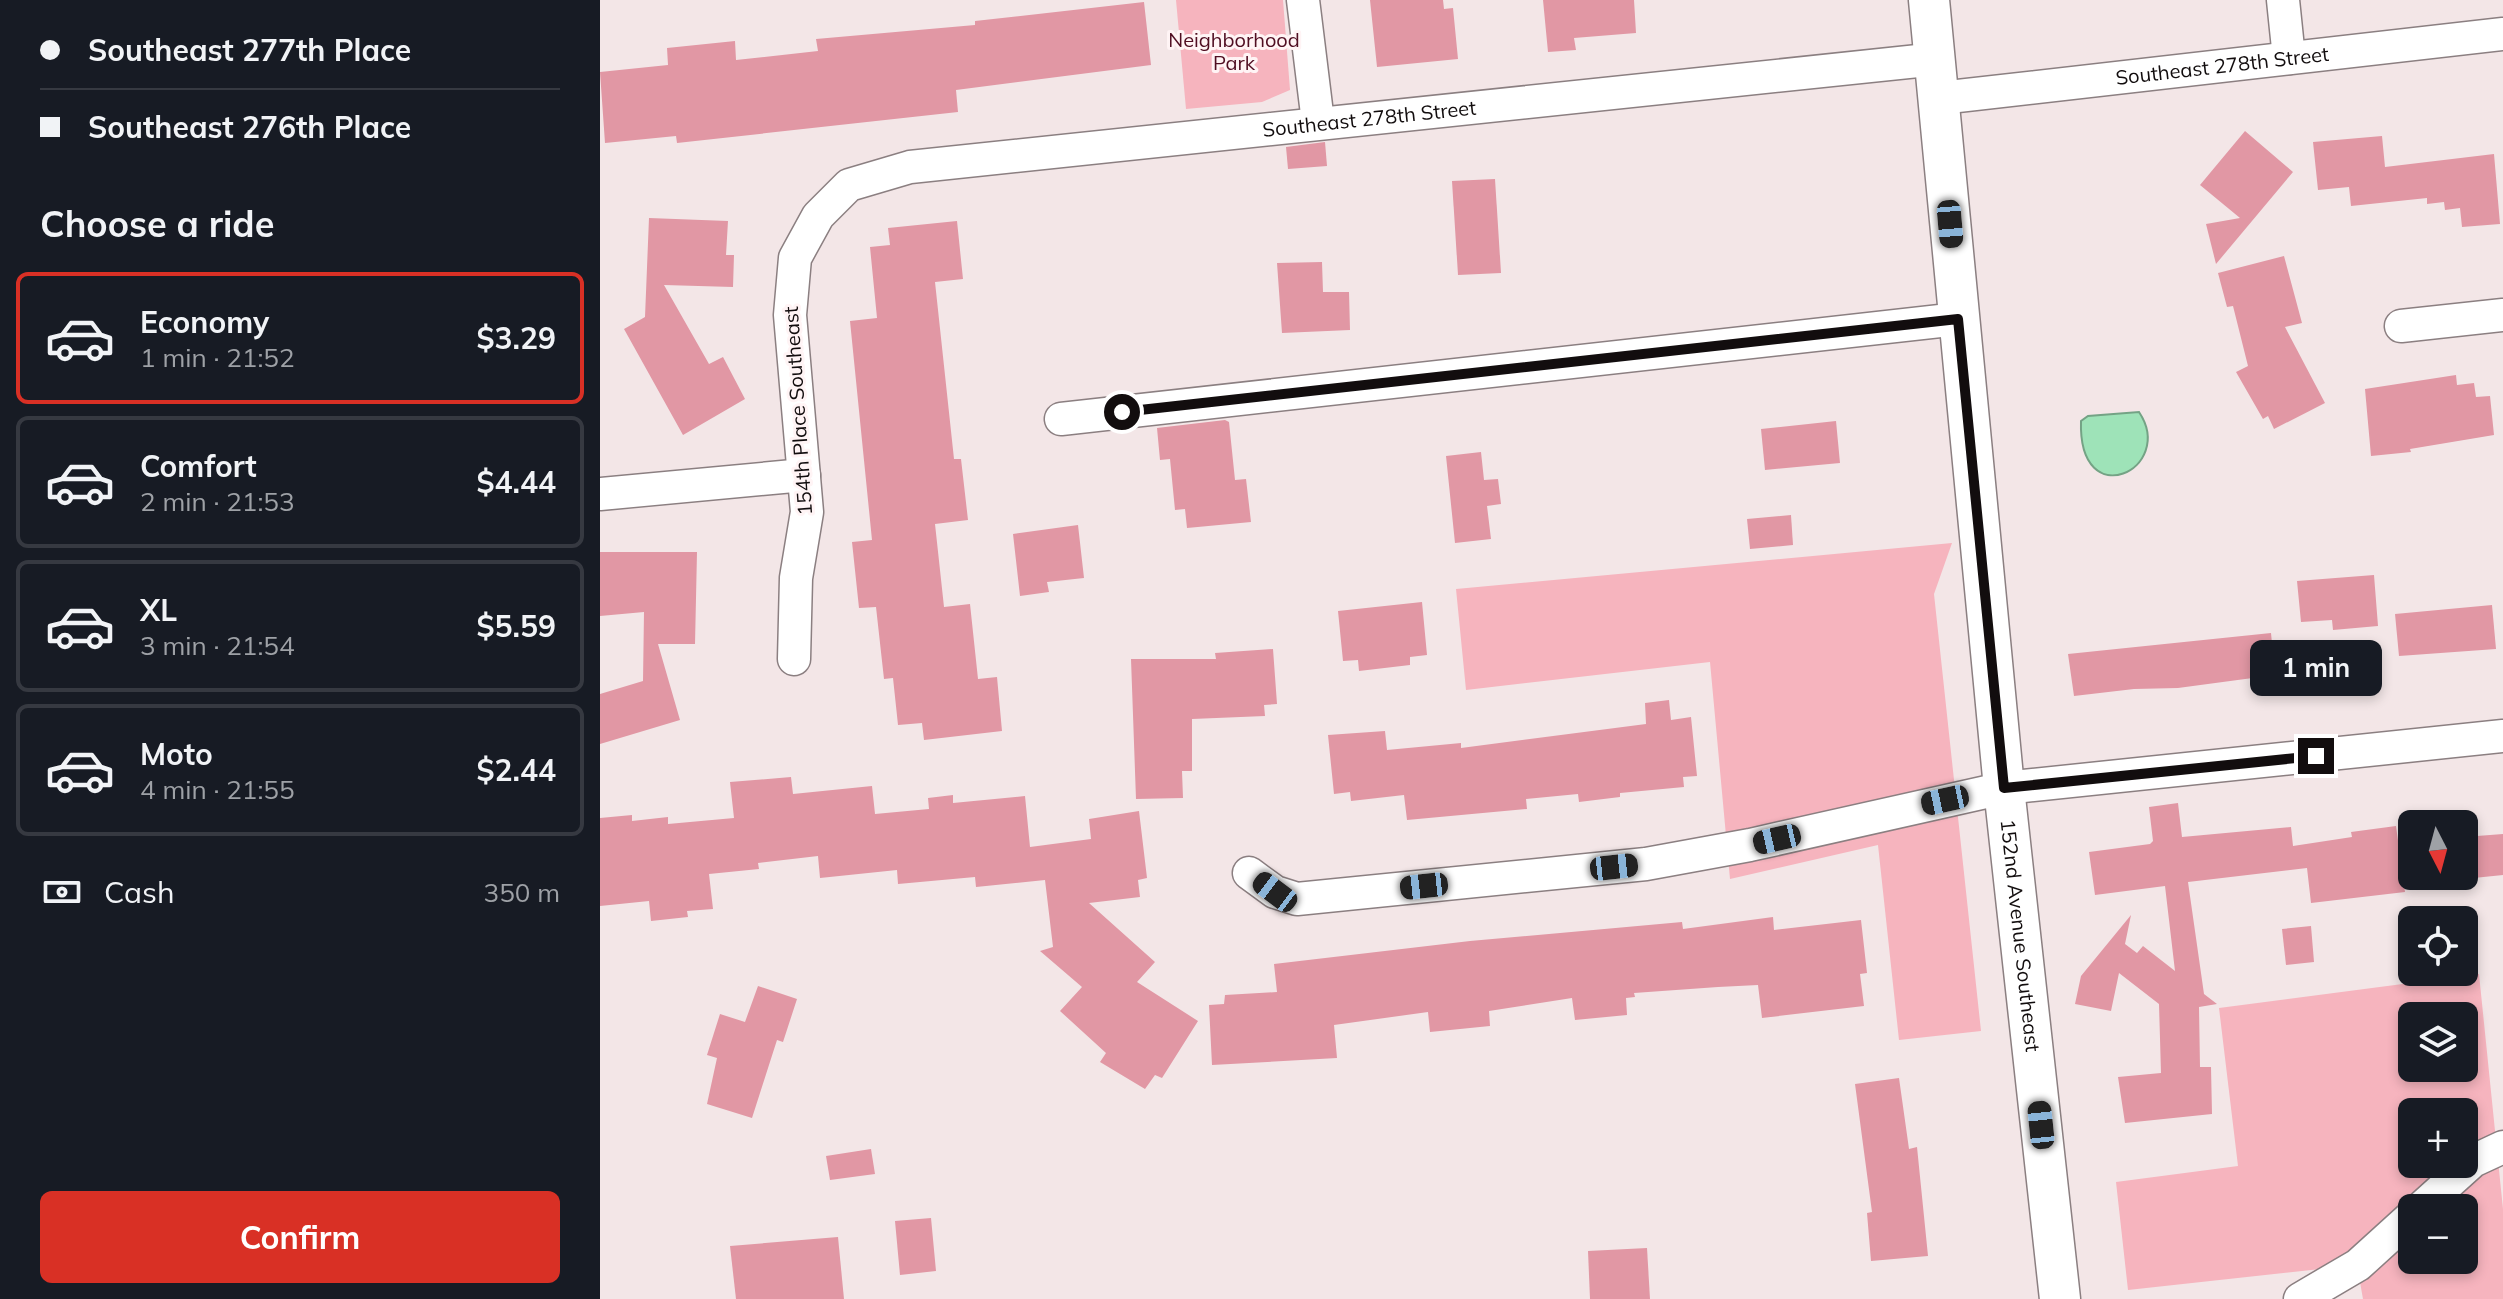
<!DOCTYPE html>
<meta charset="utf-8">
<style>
:root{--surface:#171b24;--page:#242831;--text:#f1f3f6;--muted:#9ea1a6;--line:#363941;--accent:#d93025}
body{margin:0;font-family:Mulish,sans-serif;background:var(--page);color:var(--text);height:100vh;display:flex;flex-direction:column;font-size:30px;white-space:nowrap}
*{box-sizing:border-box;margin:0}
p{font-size:26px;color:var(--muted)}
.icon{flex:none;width:44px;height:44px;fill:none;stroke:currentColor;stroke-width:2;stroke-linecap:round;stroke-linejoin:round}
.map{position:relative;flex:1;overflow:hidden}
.side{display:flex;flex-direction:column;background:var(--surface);width:600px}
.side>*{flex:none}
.hud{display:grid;align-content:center;height:176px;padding:0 40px;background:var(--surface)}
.needle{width:52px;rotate:174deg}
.controls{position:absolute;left:1798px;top:810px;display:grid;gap:16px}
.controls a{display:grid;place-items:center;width:80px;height:80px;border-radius:12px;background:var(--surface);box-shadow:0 4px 12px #0003;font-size:40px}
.end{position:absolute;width:36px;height:36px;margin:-18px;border:10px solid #120d0e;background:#fff;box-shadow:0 0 0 4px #fff}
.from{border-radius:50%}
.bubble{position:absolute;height:56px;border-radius:12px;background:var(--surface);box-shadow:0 4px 12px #0003;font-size:26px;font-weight:700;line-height:56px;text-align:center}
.car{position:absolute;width:24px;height:48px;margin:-24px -12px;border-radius:10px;box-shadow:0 0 6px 2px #0007;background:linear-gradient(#222 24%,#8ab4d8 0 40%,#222 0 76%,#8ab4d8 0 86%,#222 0)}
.hud b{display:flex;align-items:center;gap:28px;height:76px;font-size:30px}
.hud b+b{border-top:2px solid var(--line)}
.hud i{width:20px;height:20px;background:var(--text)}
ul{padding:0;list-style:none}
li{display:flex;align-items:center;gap:24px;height:132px;margin:0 16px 12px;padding:0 24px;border:4px solid var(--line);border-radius:12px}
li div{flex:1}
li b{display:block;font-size:30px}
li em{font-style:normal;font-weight:700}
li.current{border-color:var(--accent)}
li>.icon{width:72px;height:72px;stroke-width:1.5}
h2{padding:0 40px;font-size:36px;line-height:96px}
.pay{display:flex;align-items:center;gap:20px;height:88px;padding:0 40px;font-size:30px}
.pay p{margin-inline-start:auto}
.cta{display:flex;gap:16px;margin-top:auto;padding:16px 40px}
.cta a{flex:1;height:92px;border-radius:12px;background:var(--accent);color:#fff;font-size:32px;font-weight:700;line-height:92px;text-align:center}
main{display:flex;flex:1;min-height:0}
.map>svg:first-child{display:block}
.green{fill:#f6b4be;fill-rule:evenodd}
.water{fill:#9ee3b8;stroke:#74a385;stroke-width:2}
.building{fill:#e197a4}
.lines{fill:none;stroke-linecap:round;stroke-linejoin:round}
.minor-casing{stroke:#8b7f81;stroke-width:35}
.tertiary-casing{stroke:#8b7f81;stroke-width:43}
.minor{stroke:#fff;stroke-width:32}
.tertiary{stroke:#fff;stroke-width:40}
.route{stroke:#120d0e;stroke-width:10}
.labels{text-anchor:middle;stroke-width:6;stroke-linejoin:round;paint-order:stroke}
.park-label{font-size:20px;fill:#500e22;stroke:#fff4f5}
.street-label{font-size:20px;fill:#120d0e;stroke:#fff4f5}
</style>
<main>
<section class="side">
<div class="hud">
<b><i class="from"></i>Southeast 277th Place</b>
<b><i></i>Southeast 276th Place</b>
</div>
<h2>Choose a ride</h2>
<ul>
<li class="current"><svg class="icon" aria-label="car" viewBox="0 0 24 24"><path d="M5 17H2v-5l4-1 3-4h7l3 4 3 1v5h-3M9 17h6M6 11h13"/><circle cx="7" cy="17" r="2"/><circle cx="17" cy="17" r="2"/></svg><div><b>Economy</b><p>1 min · 21:52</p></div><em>$3.29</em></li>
<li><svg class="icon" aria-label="car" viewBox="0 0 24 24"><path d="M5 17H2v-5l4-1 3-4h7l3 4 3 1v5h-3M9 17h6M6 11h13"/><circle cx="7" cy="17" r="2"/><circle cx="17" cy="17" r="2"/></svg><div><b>Comfort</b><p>2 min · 21:53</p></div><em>$4.44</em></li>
<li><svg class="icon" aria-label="car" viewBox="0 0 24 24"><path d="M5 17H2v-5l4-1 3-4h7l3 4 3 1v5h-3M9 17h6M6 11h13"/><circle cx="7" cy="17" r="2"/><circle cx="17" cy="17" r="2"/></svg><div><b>XL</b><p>3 min · 21:54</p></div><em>$5.59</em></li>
<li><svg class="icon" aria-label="car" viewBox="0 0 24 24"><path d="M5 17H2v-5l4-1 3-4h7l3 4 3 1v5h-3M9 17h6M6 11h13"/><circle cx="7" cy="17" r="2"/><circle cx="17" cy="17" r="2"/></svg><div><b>Moto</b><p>4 min · 21:55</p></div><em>$2.44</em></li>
</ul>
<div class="pay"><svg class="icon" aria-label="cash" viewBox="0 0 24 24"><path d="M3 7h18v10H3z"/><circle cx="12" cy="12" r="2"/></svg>Cash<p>350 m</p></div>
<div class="cta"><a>Confirm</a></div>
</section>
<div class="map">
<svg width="1903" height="1299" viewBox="0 0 1903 1299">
<rect width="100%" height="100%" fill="#f3e6e7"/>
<!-- green -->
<g class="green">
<path d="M576,0H683L690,90L662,102L586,109Z"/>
<path d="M1352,543L1334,594L1381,1031L1299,1040L1278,845L1130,879L1110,662L866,690L856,589Z"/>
<path d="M1879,974L1903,1209V1299H1763L1757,1265L1528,1290L1516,1182L1638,1166L1619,1008ZM1812,1016H1864V1068H1812ZM1812,1112H1864V1164H1812ZM1812,1208H1864V1260H1812Z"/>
</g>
<!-- water -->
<path class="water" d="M1539,412C1577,469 1478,516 1481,421L1488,416Z"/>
<!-- building -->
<g class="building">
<path d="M770,0H843L844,9L853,8L858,59L777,67Z"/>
<path d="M943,0H1034L1036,33L974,38L976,50L948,52Z"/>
<path d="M544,2L551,65L356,90L358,112L77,143L76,136L5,143L0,72L68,65L67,48L135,41L136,60L218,51L216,39L375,25V21Z"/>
<path d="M1645,131L1693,172L1616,264L1606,224L1640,218L1600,185Z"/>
<path d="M1782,136L1785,167L1894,154L1900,224L1862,227L1860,208L1845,210L1844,202L1827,204V198L1751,206L1749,187L1718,190L1713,142Z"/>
<path d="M725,142L727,166L688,169L686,147Z"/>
<path d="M895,179L901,273L858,275L852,181Z"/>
<path d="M49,218L128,221L126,255H134L133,287L64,285L109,364L123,357L145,399L83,435L24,329L45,317Z"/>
<path d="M357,221L363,279L335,282L354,459H361L368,520L335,524L344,607L370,604L378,679L397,677L402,731L324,740L322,723L298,725L293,678L284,679L276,607L259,608L252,542L272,540L250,321L277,318L270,247L290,245L288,228Z"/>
<path d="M1684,256L1702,323L1685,327L1725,403L1674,429L1668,416L1663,419L1636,372L1648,366L1633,306L1627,307L1618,273Z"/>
<path d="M722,262L723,292H749L750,330L682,333L677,263Z"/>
<path d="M1856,375L1857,385L1874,383L1876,397L1890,396L1894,435L1810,449L1811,452L1771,456L1765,389Z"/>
<path d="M625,420L629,422L635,480L646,479L651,522L587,528L585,509L575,510L570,459L560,460L557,428Z"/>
<path d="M1236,421L1240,463L1165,470L1161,429Z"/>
<path d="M881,452L884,480L898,479L901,504L887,506L891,539L855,543L846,456Z"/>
<path d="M1191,515L1193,545L1150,549L1147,519Z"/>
<path d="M478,525L484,578L447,582L449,592L420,596L413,534Z"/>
<path d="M0,552H97L95,644H58L80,720L0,744V694L43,681L44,612L0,616Z"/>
<path d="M1774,575L1778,626L1733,630L1732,620L1701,622L1697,581Z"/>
<path d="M822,602L827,655L810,657V665L759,671L758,660L743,661L738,611Z"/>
<path d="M1892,605L1896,649L1799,656L1795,614Z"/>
<path d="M1671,633L1675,675L1578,688L1534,689L1474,696L1468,654Z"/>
<path d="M673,649L677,704L664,705L665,716L592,719V771H582L583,798L536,799L531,659H616L615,653Z"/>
<path d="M1069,700L1071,720L1091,717L1097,776L1083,777L1084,787L1020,793V797L979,802L978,794L926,799L927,809L807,820L804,795L751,801L750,792L734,794L728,735L785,731L787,750L861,743V748L1046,724L1045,703Z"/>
<path d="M191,777L193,794L272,786L275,814L329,809L328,798L353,795V803L425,796L430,847L491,839L489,819L539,811L547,878L538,880L540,897L489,903L555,962L537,982L598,1021L562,1078L555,1075L545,1089L500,1062L506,1053L460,1011L482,987L440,951L453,947L445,880L376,887L375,877L298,884L297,870L220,878L218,856L158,863L159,869L109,874L113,909L87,911L88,917L51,921L49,901L0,906V818L32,815V821L68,817V824L134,818L130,782Z"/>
<path d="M1578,803L1582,837L1691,827L1693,846L1752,837L1751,832L1796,826L1805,892L1711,903L1707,868L1588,882L1604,994L1617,1004L1599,1007L1600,1067H1611L1612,1114L1525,1123L1518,1077L1561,1073L1559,1004L1519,973L1511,1011L1475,1004L1481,976L1531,915L1525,944L1537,953L1543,946L1575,971L1565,886L1495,895L1489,852L1550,844L1553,841L1549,807Z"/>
<path d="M1903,834V875L1864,879V837Z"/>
<path d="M1173,917L1174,930L1261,920L1267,973L1260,974L1264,1006L1162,1018L1158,985L1118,987L1034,993L1035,997L1026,998L1027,1015L975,1020L972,998L889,1011L890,1026L830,1032L828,1012L734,1025L737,1058L612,1065L609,1005L624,1004L625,995L677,992L674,964L870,941L1082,922L1083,929Z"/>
<path d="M1711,926L1714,962L1686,965L1682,929Z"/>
<path d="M158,986L197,999L183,1042L177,1040L152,1118L107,1104L117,1058L107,1055L120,1014L145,1022Z"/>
<path d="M1299,1078L1309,1149L1317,1147L1328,1256L1271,1261L1267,1213L1272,1212L1255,1084Z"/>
<path d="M271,1149L275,1174L230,1180L226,1156Z"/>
<path d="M331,1218L336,1271L300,1275L295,1221Z"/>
<path d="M238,1237L244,1299H136L130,1246Z"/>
<path d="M1047,1248L1050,1299H990L988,1251Z"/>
</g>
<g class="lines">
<defs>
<g id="minor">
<path d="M703,0L718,122"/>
<path d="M1683,0L1689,58"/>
<path id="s1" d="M1340,98L1903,34"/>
<path d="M1801,326L1903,315"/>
<path d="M461,419L1358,319"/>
<path d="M0,494L204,475"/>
<path id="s2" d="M194,659L196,578L207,512L190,315L195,258L218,216L249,185L310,167L1337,59"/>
<path d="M649,873L675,892L697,899L1046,864L1150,845L1404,788L1903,736"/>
<path d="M1821,1208L1873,1161L1903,1147"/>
<path d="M1700,1299L1758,1265L1812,1216"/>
</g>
<g id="tertiary">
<path id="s3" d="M1329,0L1404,788L1460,1299"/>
</g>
</defs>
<!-- minor casing -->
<use href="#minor" class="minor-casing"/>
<!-- tertiary casing -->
<use href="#tertiary" class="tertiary-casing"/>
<!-- minor -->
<use href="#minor" class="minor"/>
<!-- tertiary -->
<use href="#tertiary" class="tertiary"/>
</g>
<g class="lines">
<!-- route -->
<path class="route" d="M522,412L1358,319L1404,788L1716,756"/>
</g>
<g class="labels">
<!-- park labels -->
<g class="park-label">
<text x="634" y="47">Neighborhood<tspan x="634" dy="23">Park</tspan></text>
</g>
<!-- street labels -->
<g class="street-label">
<text dy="7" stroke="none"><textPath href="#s1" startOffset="284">Southeast 278th Street</textPath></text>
<text dy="7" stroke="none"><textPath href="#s2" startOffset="1020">Southeast 278th Street</textPath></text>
<text transform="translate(198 411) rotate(-94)" y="7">154th Place Southeast</text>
<text dy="7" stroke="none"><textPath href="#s3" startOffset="940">152nd Avenue Southeast</textPath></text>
</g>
</g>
</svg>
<div class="controls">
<a><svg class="needle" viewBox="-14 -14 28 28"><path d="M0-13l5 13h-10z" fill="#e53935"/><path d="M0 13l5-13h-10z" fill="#9ea1a6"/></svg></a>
<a><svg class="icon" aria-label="locate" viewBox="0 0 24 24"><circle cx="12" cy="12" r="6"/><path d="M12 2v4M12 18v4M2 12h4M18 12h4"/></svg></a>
<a><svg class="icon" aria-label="layers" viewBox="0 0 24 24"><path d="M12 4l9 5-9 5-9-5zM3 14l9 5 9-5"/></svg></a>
<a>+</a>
<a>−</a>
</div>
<i class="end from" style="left:522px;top:412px"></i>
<i class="end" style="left:1716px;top:756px"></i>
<div class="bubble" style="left:1650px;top:640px;width:132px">1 min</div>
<i class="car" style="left:1350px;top:224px;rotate:175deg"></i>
<i class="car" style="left:1345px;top:800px;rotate:258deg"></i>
<i class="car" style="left:1177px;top:839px;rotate:257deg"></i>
<i class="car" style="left:1014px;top:867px;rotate:84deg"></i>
<i class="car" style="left:824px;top:886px;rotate:264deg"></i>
<i class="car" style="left:675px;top:892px;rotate:307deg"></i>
<i class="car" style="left:1441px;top:1125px;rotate:354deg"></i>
</div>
</main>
